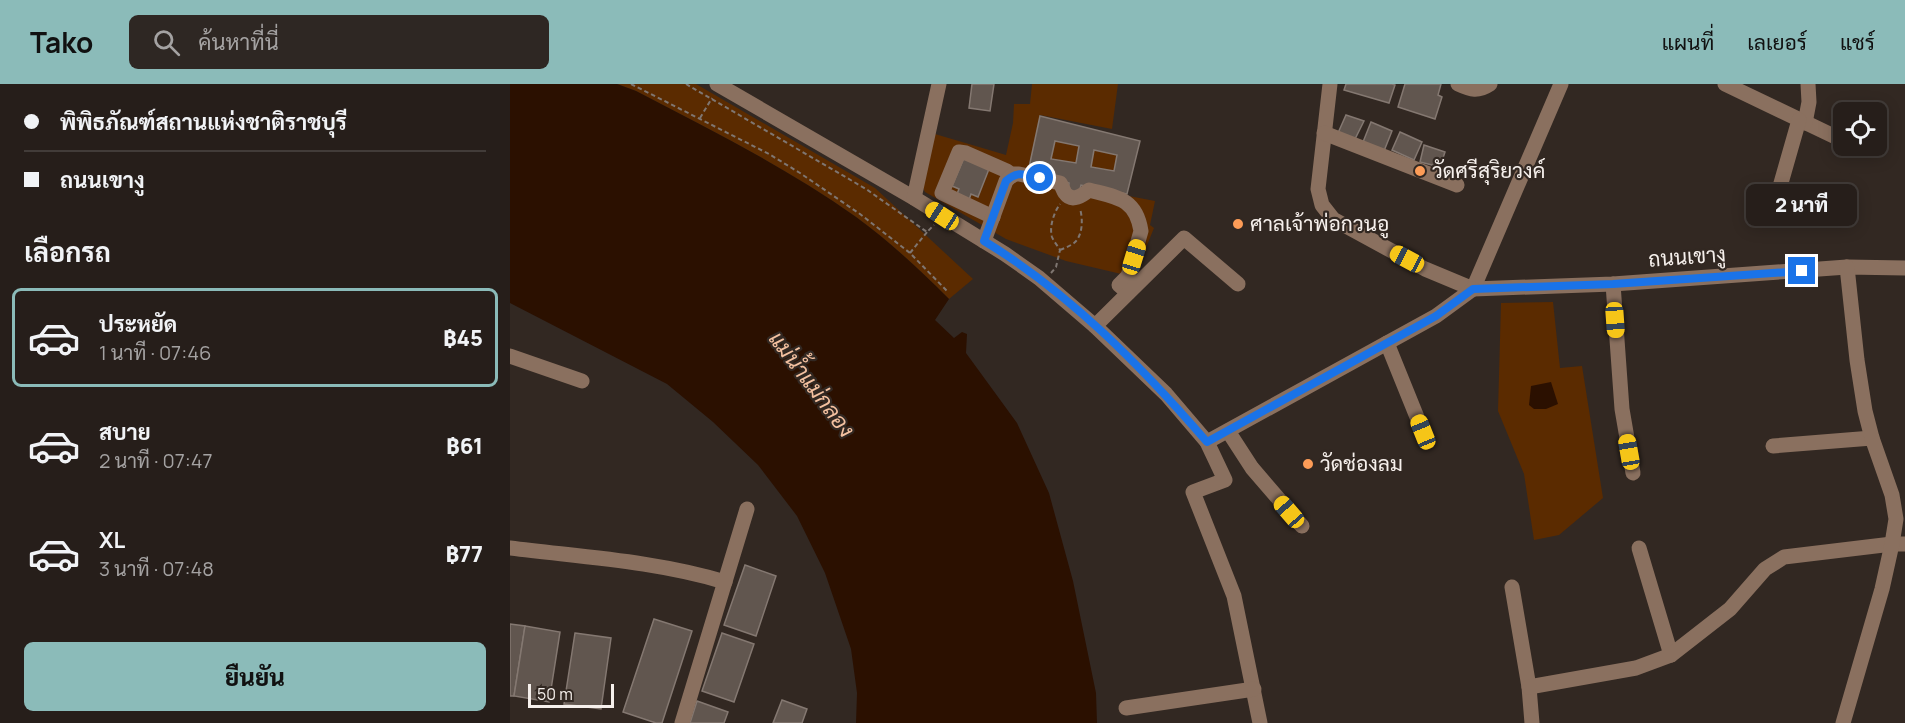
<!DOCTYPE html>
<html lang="th">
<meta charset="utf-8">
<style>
:root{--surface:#261e1a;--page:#2e2723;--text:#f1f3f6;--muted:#a4a2a2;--line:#423c39;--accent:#8bbbb9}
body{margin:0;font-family:Manrope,Sarabun,sans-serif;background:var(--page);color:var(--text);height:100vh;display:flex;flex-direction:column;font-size:22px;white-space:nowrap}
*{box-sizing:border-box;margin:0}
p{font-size:20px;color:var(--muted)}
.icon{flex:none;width:33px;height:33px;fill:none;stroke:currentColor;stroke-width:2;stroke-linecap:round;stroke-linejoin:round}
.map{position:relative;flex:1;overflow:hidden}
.side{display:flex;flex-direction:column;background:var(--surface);width:510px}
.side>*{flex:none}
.guide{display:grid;align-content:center;height:132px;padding:0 24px;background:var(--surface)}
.buttons{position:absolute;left:1323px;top:18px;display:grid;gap:12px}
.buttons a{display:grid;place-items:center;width:54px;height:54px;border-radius:9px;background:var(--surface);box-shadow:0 3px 15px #0003,0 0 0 2px var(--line);font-size:30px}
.scale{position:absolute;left:18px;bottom:15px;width:86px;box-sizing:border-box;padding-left:6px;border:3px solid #f6f0ec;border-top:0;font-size:16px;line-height:21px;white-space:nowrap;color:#f6f0ec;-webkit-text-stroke:4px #322822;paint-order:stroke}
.end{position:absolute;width:27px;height:27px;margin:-14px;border:8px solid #1a73e8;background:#fff;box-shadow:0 0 0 3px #fff}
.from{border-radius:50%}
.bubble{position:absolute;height:42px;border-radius:9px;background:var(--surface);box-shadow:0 3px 15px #0003,0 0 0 2px var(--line);font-size:20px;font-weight:800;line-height:42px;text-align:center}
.car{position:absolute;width:18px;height:36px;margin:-18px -9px;border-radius:8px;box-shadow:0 0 4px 2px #0007;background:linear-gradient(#f5c518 24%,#345 0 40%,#f5c518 0 76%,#345 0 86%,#f5c518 0)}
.guide b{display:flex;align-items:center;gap:21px;height:57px;font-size:22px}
.guide b+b{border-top:2px solid var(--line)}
.guide i{width:15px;height:15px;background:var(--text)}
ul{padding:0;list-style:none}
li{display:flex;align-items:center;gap:18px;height:99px;margin:0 12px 9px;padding:0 12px;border:3px solid transparent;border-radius:9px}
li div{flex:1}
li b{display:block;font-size:22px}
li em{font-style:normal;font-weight:800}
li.current{border-color:var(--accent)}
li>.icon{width:54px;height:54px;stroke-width:1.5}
h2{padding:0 24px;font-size:27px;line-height:72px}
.button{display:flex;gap:12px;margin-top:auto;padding:12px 24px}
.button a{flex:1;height:69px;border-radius:9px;background:var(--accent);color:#111;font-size:24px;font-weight:800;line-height:69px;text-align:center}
header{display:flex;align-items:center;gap:36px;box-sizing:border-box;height:84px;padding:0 30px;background:var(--accent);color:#111}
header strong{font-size:28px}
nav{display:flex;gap:33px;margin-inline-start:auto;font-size:21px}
.search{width:420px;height:54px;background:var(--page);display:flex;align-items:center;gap:15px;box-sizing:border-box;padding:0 21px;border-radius:9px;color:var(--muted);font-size:22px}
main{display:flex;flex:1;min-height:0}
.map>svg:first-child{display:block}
.green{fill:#5b2b00}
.water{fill:#2b1000}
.building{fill:#61564f;stroke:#847871;stroke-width:1.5;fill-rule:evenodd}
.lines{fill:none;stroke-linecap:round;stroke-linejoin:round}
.path{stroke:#7f7671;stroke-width:2;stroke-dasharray:4.5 3;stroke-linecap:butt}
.minor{stroke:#8a705f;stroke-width:15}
.route{stroke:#1a73e8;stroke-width:8}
.poi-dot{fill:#fd9c57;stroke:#322822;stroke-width:2}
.labels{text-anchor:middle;stroke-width:4.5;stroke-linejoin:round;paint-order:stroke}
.poi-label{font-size:21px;fill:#f6f0ec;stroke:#322822;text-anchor:start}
.street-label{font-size:21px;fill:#f6f0ec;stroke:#322822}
.water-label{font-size:22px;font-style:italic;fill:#f4c1a0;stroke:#322822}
</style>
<header>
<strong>Tako</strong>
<div class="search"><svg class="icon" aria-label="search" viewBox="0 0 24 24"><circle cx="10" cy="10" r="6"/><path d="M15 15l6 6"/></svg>ค้นหาที่นี่</div>
<nav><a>แผนที่</a><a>เลเยอร์</a><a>แชร์</a></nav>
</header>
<main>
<section class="side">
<div class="guide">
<b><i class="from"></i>พิพิธภัณฑ์สถานแห่งชาติราชบุรี</b>
<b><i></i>ถนนเขางู</b>
</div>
<h2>เลือกรถ</h2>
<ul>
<li class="current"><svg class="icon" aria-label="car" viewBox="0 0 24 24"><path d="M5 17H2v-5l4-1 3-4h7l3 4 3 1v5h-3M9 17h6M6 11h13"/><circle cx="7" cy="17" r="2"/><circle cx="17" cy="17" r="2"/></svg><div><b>ประหยัด</b><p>1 นาที · 07:46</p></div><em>฿45</em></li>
<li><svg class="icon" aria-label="car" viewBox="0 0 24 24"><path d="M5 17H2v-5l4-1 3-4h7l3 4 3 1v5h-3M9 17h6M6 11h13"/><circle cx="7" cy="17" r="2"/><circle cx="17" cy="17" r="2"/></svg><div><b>สบาย</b><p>2 นาที · 07:47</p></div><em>฿61</em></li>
<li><svg class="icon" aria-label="car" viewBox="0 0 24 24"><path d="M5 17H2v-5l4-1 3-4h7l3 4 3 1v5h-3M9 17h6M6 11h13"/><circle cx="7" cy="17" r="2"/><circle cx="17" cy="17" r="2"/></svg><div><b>XL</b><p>3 นาที · 07:48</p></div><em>฿77</em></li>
</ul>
<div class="button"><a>ยืนยัน</a></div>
</section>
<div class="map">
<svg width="1395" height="639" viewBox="0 0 1395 639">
<rect width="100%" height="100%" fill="#322822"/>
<!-- green -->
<g class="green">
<path d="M107,0H186L365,104L463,195L439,215C410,186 379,157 346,133C277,84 201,46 126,7Z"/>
<path d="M522,0H608L602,45L530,31L519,85L559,99L558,108L572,103L645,117L640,141L644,144L624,193L556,177L496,155L415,108L412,102L425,50L496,71L503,39L504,20H520Z"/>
<path d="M545,57L569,62L566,79L541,75Z"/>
<path d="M584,66L607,71L604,87L581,83Z"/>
<path d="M1043,218L1050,284L1072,282L1093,414L1049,451L1024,456L1014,390L988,327L991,219Z"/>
</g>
<!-- water -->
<g class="water">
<path d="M0,0H107L126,7C201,46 277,84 346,133C379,157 410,186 439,215L425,236L444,254L452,248L457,250L456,269L507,339L539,409L563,497L586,609L587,639H346L347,609L341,565L315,489L287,432L248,381L203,338L157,300L0,219Z"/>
<path d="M1041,298L1048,320L1036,325H1024L1019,321L1021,302Z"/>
</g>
<!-- building -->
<g class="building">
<path d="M462,0H484L480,27L459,24Z"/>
<path d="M836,0H882L885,1L879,19L834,6Z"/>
<path d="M895,0H931L928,11L932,13L925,35L888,23Z"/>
<path d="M836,31L854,37L845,55L828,49Z"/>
<path d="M530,32L630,57L617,110L571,101L569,109L558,107L559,99L518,88ZM545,57L569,62L566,79L541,75ZM584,66L607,71L604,87L581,83Z"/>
<path d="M861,38L882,47L874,67L853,58Z"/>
<path d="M890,48L912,58L904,76L882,66Z"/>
<path d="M914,61L935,68L930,83L910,78Z"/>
<path d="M454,74L479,85L468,113L461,110L459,116L447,110L449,105L442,102Z"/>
<path d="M235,481L266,492L246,552L214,541Z"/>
<path d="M144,535L182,547L152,639H146L113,628Z"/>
<path d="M0,540L15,542L4,612H0Z"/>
<path d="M15,542L50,548L39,618L4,612Z"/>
<path d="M65,549L101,554L91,625L54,620Z"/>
<path d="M212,549L244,560L224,618L192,607Z"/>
<path d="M272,616L297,625L292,639H263Z"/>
<path d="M187,617L218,628L214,639H180Z"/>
</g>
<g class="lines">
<!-- path -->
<g class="path">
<path d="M121,0L259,70L290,89L350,130L400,169L438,208"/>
<path d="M176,0L356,105L417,148L424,141"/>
<path d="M190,34L202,14"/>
<path d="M550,166C555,164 560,162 564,159C573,152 573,134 570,125"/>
<path d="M400,169L417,148"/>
<path d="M541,189L546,183L550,166C548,162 544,158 542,153C539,143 544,128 550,120"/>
</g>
<!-- minor -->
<g class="minor">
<path d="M207,0L404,114L495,170L529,194L585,242L656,310L697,358L715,396L683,408L724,512L750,639"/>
<path d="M820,0L808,105L812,121L823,135L915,185L963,205L1103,200L1337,183L1395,184"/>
<path d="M948,0C961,6 968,8 980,0"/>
<path d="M1215,0L1334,57"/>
<path d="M1295,39L1299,18L1298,0"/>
<path d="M814,49L947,101"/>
<path d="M1267,113L1289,36"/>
<path d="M404,114L429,0"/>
<path d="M483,133L432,109L449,68L456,69L497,87L502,92"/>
<path d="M474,157L496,97L503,90H509L550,99C552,102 553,106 555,109C562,119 573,111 579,106C606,113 626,114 631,147L618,192L609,201L618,209"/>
<path d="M1103,200L1112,325L1123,389"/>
<path d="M963,205L1051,0"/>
<path d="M585,242L674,154L728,200"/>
<path d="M877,259L913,348"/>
<path d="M0,272L72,297"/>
<path d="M718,347L742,384L792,442"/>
<path d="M697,358L926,232L963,205"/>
<path d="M1263,362L1362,354"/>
<path d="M0,464C71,473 146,477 215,498"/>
<path d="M1129,464L1161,571"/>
<path d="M1002,503L1019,603L1022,639"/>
<path d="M1019,603L1126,584L1161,571L1220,525L1255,485L1274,473L1382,460H1395"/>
<path d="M616,624L744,605"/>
<path d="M172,639L237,425"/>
<path d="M1333,639L1372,505L1382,460L1386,435L1382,411L1362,354L1355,327L1347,276L1337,183"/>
</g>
</g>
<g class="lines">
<!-- route -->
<path class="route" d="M530,94C516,91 508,86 496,97L474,157C560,209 632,283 697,358L926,232L963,205L1103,200L1292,187"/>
</g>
<!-- markers -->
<g class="poi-dot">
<circle cx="910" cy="87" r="6"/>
<circle cx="728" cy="140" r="6"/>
<circle cx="798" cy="380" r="6"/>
</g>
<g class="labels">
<!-- poi labels -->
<g class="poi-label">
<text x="922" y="94">วัดศรีสุริยวงค์</text>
<text x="740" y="147">ศาลเจ้าพ่อกวนอู</text>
<text x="810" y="387">วัดช่องลม</text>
</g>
<!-- street labels -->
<g class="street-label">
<text transform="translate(1177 173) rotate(-4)" y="7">ถนนเขางู</text>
</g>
<!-- water labels -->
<g class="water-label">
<text transform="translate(302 300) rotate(53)" y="8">แม่น้ำแม่กลอง</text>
</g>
</g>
</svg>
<div class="buttons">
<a><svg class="icon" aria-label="locate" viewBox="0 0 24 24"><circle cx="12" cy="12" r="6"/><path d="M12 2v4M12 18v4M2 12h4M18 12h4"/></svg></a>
</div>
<div class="scale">50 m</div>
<i class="end from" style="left:530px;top:94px"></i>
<i class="end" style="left:1292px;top:187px"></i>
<div class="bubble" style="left:1236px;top:100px;width:111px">2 นาที</div>
<i class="car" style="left:432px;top:132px;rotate:303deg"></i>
<i class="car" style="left:624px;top:173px;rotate:17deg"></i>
<i class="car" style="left:897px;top:175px;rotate:298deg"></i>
<i class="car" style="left:1105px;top:236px;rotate:176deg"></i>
<i class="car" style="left:913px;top:348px;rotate:338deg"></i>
<i class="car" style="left:1119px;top:368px;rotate:350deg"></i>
<i class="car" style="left:779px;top:428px;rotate:319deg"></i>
</div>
</main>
